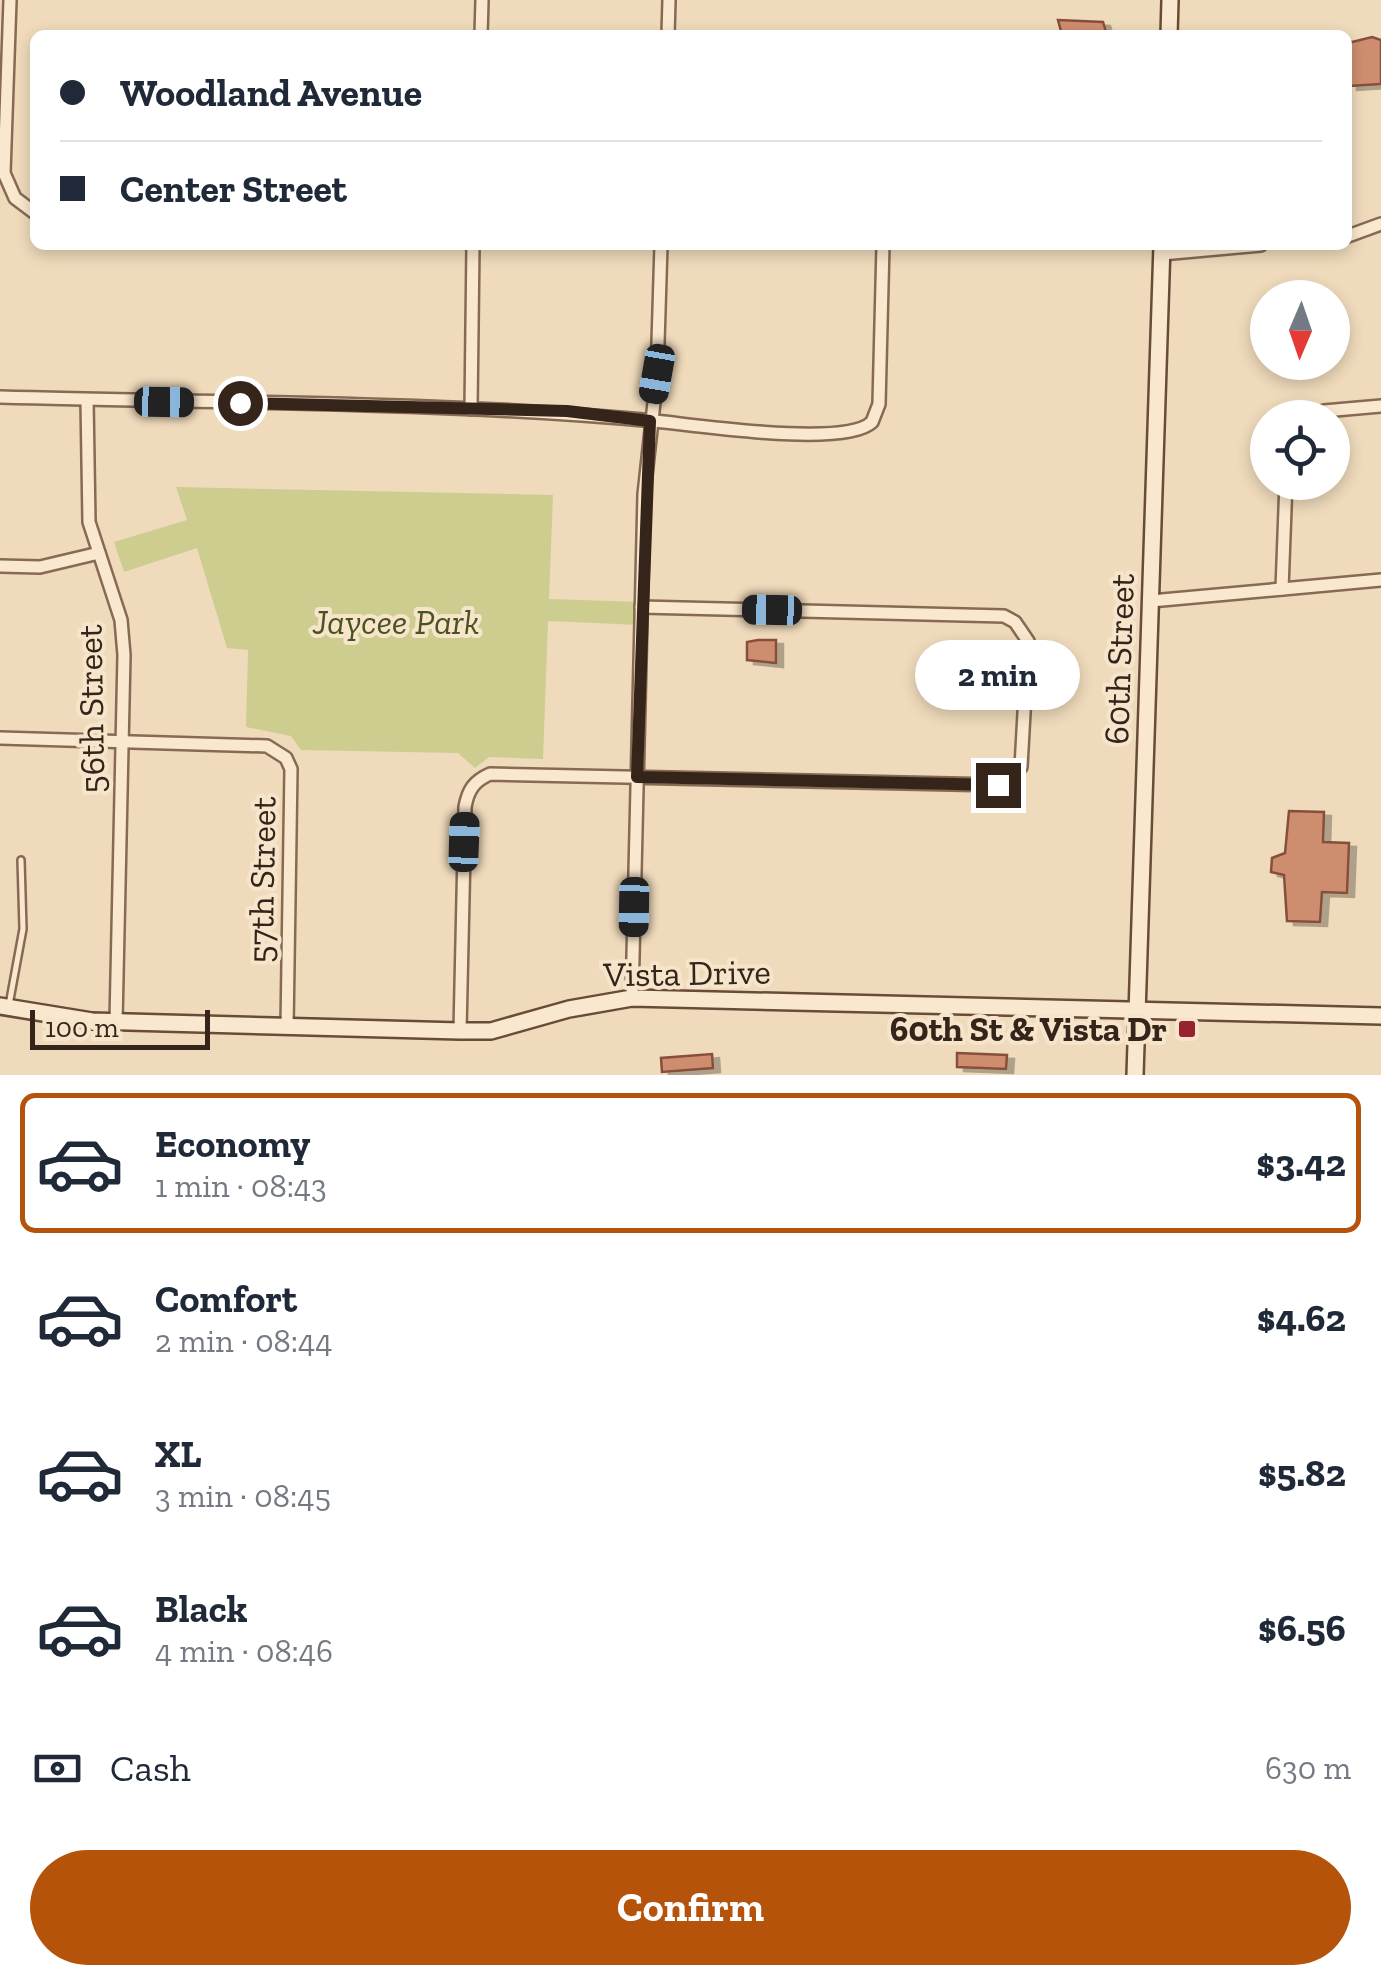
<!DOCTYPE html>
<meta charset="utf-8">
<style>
:root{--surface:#fff;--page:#f6f6f7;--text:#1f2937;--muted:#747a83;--line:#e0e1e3;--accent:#b45309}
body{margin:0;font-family:"Zilla Slab",serif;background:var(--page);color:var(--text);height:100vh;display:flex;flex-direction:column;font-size:38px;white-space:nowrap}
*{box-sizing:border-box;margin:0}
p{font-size:32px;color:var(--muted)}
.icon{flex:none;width:55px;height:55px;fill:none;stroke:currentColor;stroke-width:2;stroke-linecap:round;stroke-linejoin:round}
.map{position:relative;height:1075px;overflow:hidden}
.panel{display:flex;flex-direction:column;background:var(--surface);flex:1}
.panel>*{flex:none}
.banner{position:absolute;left:30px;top:30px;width:1322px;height:220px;border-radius:15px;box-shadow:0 5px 15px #0003;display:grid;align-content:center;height:220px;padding:0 30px;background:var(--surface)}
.needle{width:65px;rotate:182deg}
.buttons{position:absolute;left:1250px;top:280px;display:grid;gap:20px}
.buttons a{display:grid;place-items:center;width:100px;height:100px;border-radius:50%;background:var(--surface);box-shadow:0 5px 15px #0003;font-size:50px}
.scale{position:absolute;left:30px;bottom:25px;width:180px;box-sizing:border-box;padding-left:10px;border:5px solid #35241a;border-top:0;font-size:28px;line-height:35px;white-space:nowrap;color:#35241a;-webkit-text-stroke:8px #f6e5cb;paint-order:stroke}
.end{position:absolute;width:45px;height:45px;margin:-22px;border:12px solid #35241a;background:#fff;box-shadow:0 0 0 5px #fff}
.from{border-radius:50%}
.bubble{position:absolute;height:70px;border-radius:35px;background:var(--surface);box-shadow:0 5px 15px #0003;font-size:32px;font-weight:800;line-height:70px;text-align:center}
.car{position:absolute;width:30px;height:60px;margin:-30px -15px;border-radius:12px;box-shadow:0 0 8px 2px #0007;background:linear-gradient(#222 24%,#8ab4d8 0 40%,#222 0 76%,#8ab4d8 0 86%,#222 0)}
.banner b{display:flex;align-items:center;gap:35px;height:95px;font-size:38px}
.banner b+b{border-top:2px solid var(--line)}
.banner i{width:25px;height:25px;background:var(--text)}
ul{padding:18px 0 0;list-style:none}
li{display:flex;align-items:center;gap:30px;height:140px;margin:0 20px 15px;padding:0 10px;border:5px solid transparent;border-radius:15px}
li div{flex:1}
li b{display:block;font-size:38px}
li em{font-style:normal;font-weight:800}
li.current{border-color:var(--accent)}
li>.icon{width:90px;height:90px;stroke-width:1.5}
.pay{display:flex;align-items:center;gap:25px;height:110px;padding:0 30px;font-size:38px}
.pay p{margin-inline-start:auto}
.button{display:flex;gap:20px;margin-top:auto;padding:20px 30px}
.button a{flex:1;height:115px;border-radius:60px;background:var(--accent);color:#fff;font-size:40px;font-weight:800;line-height:115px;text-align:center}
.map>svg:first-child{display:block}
.green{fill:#cccd8f}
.building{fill:#cf8d6f;stroke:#86503a;stroke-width:2.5;filter:url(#shadow)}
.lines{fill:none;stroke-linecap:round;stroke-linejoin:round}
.lane-casing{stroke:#866a54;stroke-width:10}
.street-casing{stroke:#866a54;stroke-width:16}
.secondary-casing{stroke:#684b38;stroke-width:20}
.lane{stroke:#fae8ce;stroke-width:5}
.street{stroke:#fae8ce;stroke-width:11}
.secondary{stroke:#fae8ce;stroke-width:15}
.route{stroke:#35241a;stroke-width:12}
.poi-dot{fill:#97232f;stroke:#f6e5cb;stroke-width:4}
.labels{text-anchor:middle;stroke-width:8;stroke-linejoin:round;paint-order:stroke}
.park-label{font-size:35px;font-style:italic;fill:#4a5220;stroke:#f6e5cb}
.street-label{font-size:35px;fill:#35241a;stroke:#f6e5cb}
.poi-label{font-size:35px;font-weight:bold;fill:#35241a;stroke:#f6e5cb;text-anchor:end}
</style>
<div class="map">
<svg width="1381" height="1075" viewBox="0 0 1381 1075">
<defs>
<filter id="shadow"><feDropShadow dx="7" dy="4" stdDeviation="0" flood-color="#0004"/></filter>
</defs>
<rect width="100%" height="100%" fill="#efdabb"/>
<!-- green -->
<path class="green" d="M176,487L553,495L549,599L641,602L640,625L548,621L543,759L489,757L475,768L458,753L301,750L291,736L246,727L248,650L227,648L197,548L124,572L114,542L187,520Z"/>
<!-- building -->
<g class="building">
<path d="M1058,20L1103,22L1107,35H1062Z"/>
<path d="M1372,37L1381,40V84L1350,86L1348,43Z"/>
<path d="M758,640H776V663L747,660V642Z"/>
<path d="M1289,811L1324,812L1323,842L1349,843L1347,893L1322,892L1320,922L1287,921L1284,875L1271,872L1272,858L1285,853Z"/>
<path d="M957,1053L1007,1055L1006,1069L957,1067Z"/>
<path d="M712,1054L713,1068L662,1072L661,1058Z"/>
</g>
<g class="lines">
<defs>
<path id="lane" d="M9,1005L23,929L21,860"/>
<g id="street">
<path d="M10,0L4,173L15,198L35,213"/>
<path d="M481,35L482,0"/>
<path d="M668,35L669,0"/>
<path d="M1348,236L1381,224"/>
<path d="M1162,254L1261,245"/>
<path d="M0,397C218,403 438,401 655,421C696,425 845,448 872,422L879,404L883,245"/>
<path d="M87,400L89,522L121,620L124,655L116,1022"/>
<path d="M471,409L473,245"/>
<path d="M1305,418L1324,411L1381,406"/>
<path d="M0,566L40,567L99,553"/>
<path d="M1282,589L1286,482"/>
<path d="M1151,601L1381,580"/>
<path d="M0,738L267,746L286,758L291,769L287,1027"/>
<path d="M632,998L644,494L657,375L661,245"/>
<path d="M460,1031L465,807C468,790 474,781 490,774L998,785L1021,767L1028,641L1015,622L1004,616L641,607"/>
</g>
<g id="secondary">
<path d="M1169,35L1170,0"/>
<path d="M0,1006L92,1021L460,1031H491L569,1009L632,998L1381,1016"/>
<path d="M1135,1075L1162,245"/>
</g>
</defs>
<!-- lane casing -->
<use href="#lane" class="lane-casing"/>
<!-- street casing -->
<use href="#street" class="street-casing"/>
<!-- secondary casing -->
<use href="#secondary" class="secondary-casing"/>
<!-- lane -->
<use href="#lane" class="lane"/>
<!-- street -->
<use href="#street" class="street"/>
<!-- secondary -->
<use href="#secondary" class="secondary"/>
</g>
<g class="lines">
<!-- route -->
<path class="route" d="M240,403L567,411L650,421L637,777L998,785"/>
</g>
<!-- markers -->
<rect class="poi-dot" x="1177" y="1019" width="20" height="20" rx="5"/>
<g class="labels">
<!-- park labels -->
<g class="park-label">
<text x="396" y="634">Jaycee Park</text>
</g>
<!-- street labels -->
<g class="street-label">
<text transform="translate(1119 659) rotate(-88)" y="12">60th Street</text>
<text transform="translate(91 709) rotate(-91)" y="12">56th Street</text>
<text transform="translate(262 880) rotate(-89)" y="12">57th Street</text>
<text transform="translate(687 973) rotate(-1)" y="12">Vista Drive</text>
</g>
<!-- poi labels -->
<g class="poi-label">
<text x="1167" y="1041">60th St &amp; Vista Dr</text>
</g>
</g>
</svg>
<div class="buttons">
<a><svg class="needle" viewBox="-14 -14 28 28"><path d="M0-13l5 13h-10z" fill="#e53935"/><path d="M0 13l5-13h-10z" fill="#747a83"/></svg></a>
<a><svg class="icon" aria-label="locate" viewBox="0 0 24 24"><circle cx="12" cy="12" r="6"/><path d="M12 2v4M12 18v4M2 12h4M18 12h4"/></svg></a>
</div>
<div class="scale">100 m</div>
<i class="end from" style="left:240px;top:403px"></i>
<i class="end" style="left:998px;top:785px"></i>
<div class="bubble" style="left:915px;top:640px;width:165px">2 min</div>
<i class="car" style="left:657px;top:374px;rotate:190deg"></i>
<i class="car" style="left:164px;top:402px;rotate:91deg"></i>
<i class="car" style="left:772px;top:610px;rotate:271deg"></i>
<i class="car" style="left:464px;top:842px;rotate:2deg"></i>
<i class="car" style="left:634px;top:907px;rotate:181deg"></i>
<div class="banner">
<b><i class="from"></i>Woodland Avenue</b>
<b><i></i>Center Street</b>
</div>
</div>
<section class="panel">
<ul>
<li class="current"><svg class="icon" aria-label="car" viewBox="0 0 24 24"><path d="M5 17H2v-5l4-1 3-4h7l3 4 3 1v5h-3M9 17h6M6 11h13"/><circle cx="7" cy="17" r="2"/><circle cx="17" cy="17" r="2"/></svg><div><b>Economy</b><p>1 min · 08:43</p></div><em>$3.42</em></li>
<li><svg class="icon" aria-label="car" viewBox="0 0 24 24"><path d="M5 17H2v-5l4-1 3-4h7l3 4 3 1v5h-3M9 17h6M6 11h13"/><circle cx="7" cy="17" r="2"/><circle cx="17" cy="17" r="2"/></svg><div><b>Comfort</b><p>2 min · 08:44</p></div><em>$4.62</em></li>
<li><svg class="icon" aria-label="car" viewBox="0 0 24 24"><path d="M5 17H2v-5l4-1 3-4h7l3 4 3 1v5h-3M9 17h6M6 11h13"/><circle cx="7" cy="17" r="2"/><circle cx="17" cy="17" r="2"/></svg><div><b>XL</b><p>3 min · 08:45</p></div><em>$5.82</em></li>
<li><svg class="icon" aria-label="car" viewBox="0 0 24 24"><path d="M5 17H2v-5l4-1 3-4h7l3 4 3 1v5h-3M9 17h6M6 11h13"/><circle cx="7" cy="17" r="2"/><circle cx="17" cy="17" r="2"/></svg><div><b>Black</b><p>4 min · 08:46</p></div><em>$6.56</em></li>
</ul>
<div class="pay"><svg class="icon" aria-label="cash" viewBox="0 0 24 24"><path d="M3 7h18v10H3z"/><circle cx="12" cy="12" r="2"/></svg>Cash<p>630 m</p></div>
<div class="button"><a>Confirm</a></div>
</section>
